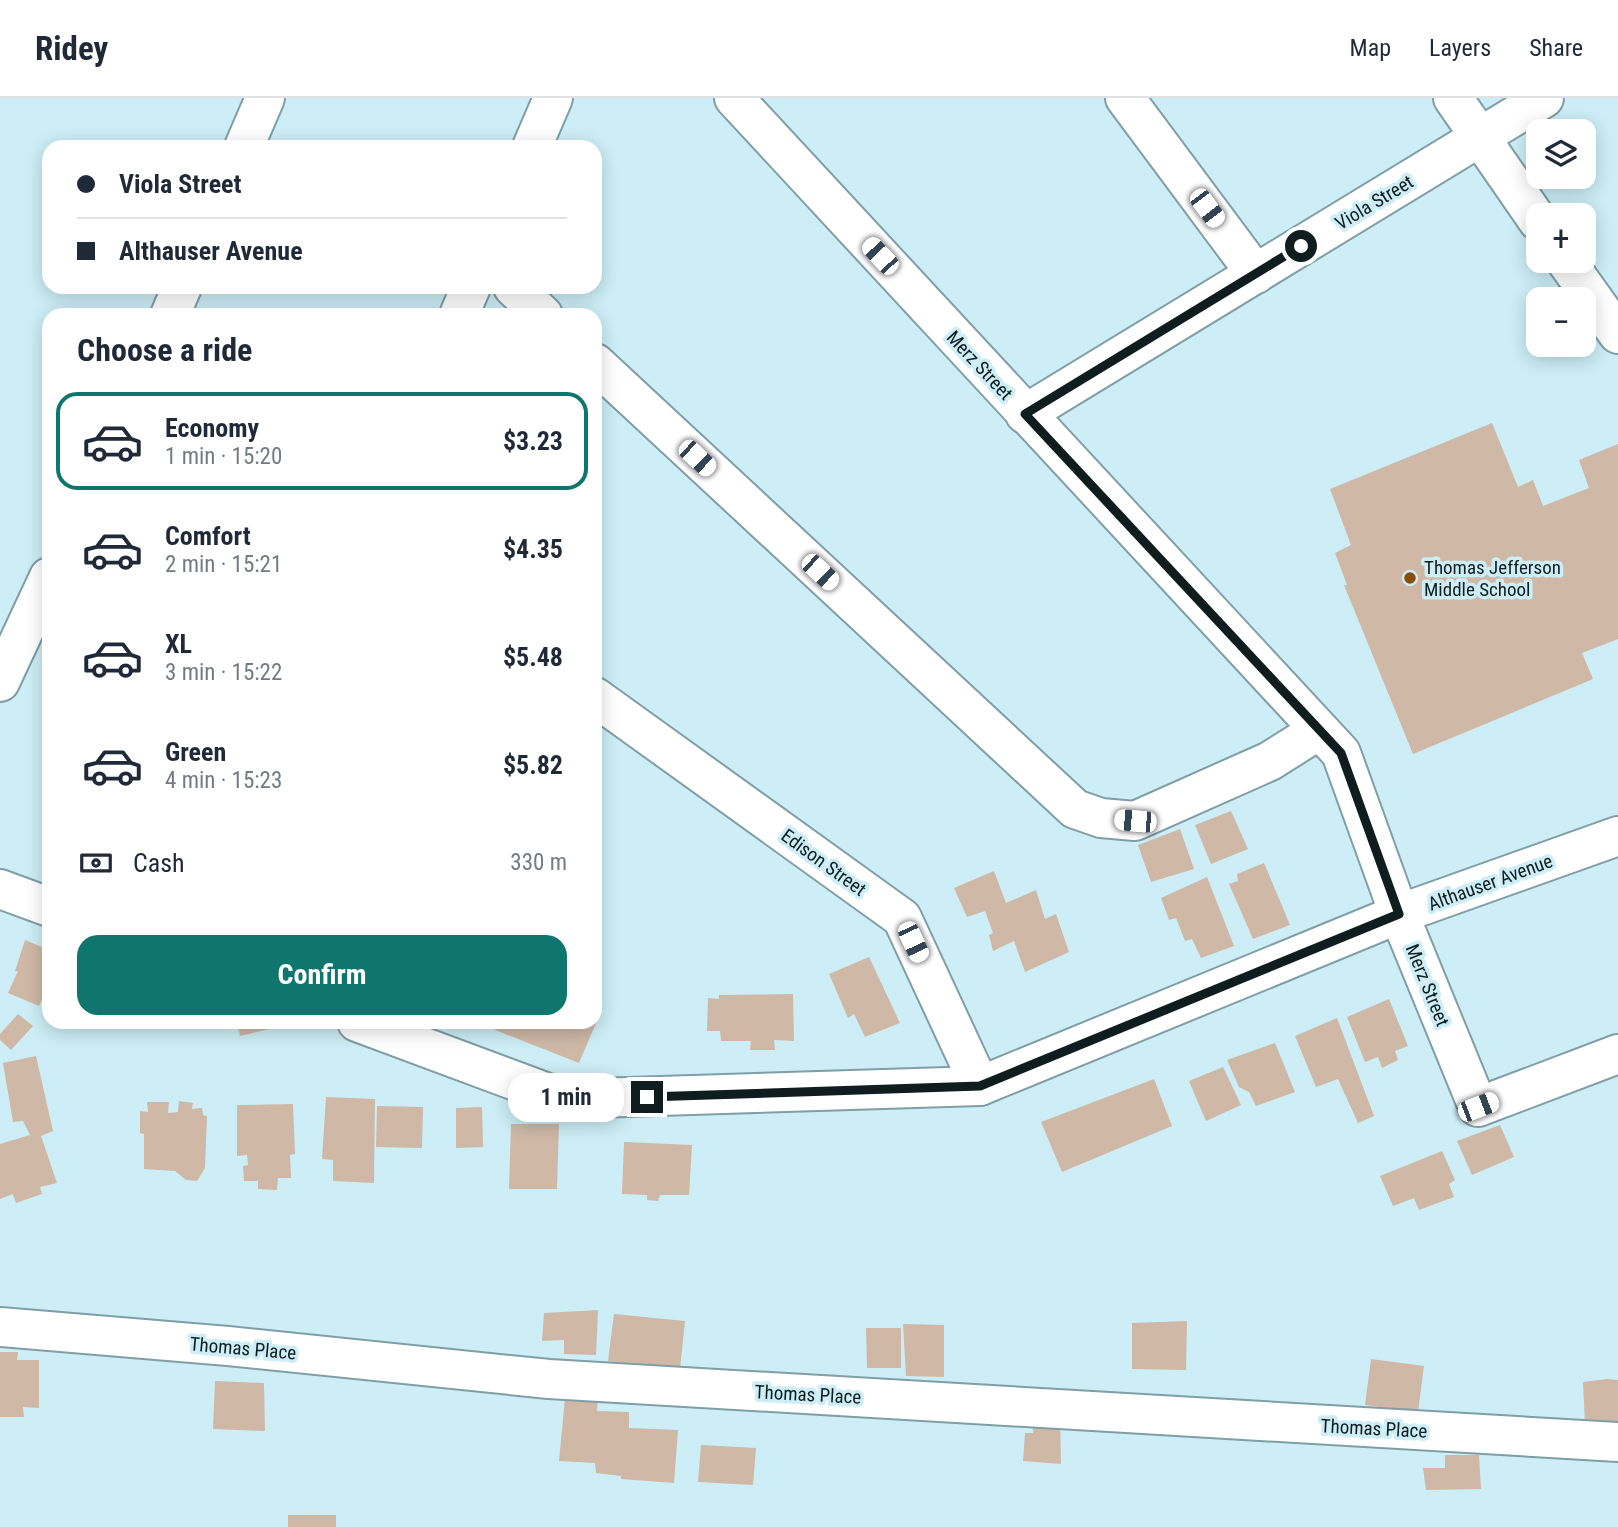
<!DOCTYPE html>
<meta charset="utf-8">
<style>
:root{--surface:#fff;--page:#f2f2f3;--text:#1f2937;--muted:#747a83;--line:#e0e1e3;--accent:#0f766e}
body{margin:0;font-family:"Roboto Condensed",sans-serif;background:var(--page);color:var(--text);height:100vh;display:flex;flex-direction:column;font-size:26px;white-space:nowrap}
*{box-sizing:border-box;margin:0}
p{font-size:23px;color:var(--muted)}
.icon{flex:none;width:38px;height:38px;fill:none;stroke:currentColor;stroke-width:2;stroke-linecap:round;stroke-linejoin:round}
.map{position:relative;flex:1;overflow:hidden}
.side{position:absolute;left:42px;top:210px;width:560px;height:721px;display:flex;flex-direction:column;background:var(--surface);border-radius:21px;box-shadow:0 4px 18px #0003}
.side>*{flex:none}
.guide{position:absolute;left:42px;top:42px;width:560px;height:154px;border-radius:21px;box-shadow:0 4px 18px #0003;display:grid;align-content:center;height:154px;padding:0 35px;background:var(--surface)}
.fabs{position:absolute;left:1526px;top:21px;display:grid;gap:14px}
.fabs a{display:grid;place-items:center;width:70px;height:70px;border-radius:14px;background:var(--surface);box-shadow:0 4px 18px #0003;font-size:35px}
.end{position:absolute;width:32px;height:32px;margin:-16px;border:9px solid #101d1f;background:#fff;box-shadow:0 0 0 4px #fff}
.from{border-radius:50%}
.bubble{position:absolute;height:49px;border-radius:21px;background:var(--surface);box-shadow:0 4px 18px #0003;font-size:23px;font-weight:700;line-height:49px;text-align:center}
.car{position:absolute;width:21px;height:42px;margin:-21px -10px;border-radius:9px;box-shadow:0 0 5px 2px #0007;background:linear-gradient(#fff 24%,#345 0 40%,#fff 0 76%,#345 0 86%,#fff 0)}
.guide b{display:flex;align-items:center;gap:24px;height:66px;font-size:26px}
.guide b+b{border-top:2px solid var(--line)}
.guide i{width:18px;height:18px;background:var(--text)}
ul{padding:0;list-style:none}
li{display:flex;align-items:center;gap:21px;height:98px;margin:0 14px 10px;padding:0 21px;border:4px solid transparent;border-radius:21px}
li div{flex:1}
li b{display:block;font-size:26px}
li em{font-style:normal;font-weight:700}
li.current{border-color:var(--accent)}
li>.icon{width:63px;height:63px;stroke-width:1.5}
h2{padding:0 35px;font-size:32px;line-height:84px}
.pay{display:flex;align-items:center;gap:18px;height:77px;padding:0 35px;font-size:26px}
.pay p{margin-inline-start:auto}
.action{display:flex;gap:14px;margin-top:auto;padding:14px 35px}
.action a{flex:1;height:80px;border-radius:21px;background:var(--accent);color:#fff;font-size:28px;font-weight:700;line-height:80px;text-align:center}
header{display:flex;align-items:center;gap:42px;box-sizing:border-box;height:98px;padding:0 35px;background:var(--surface);border-bottom:2px solid var(--line)}
header strong{font-size:33px}
nav{display:flex;gap:38px;margin-inline-start:auto;font-size:24px}
.map>svg:first-child{display:block}
.building{fill:#cfb8a6}
.lines{fill:none;stroke-linecap:round;stroke-linejoin:round}
.minor-casing{stroke:#7f9ea5;stroke-width:42}
.minor{stroke:#fff;stroke-width:38}
.route{stroke:#101d1f;stroke-width:9}
.poi-dot{fill:#894e09;stroke:#cdeef6;stroke-width:2.5}
.labels{text-anchor:middle;stroke-width:7;stroke-linejoin:round;paint-order:stroke}
.street-label{font-size:19px;fill:#101d1f;stroke:#cdeef6}
.poi-label{font-size:19px;fill:#101d1f;stroke:#cdeef6;text-anchor:start}
</style>
<header>
<strong>Ridey</strong>
<nav><a>Map</a><a>Layers</a><a>Share</a></nav>
</header>
<div class="map">
<svg width="1618" height="1429" viewBox="0 0 1618 1429">
<rect width="100%" height="100%" fill="#cdeef6"/>
<!-- building -->
<g class="building">
<path d="M1492,325L1518,389L1533,382L1543,408L1589,390L1579,362L1618,346V541L1582,555L1593,581L1413,656L1344,487H1347L1335,455L1351,447L1330,391Z"/>
<path d="M1231,713L1248,751L1211,766L1195,727Z"/>
<path d="M1180,731L1194,771L1151,784L1138,747Z"/>
<path d="M1264,765L1290,827L1253,841L1229,786L1238,783L1237,776Z"/>
<path d="M994,773L1006,805L1036,792L1045,821L1056,816L1069,854L1025,874L1014,843L993,853L989,837L993,835L985,813L967,819L954,790Z"/>
<path d="M1207,779L1234,848L1201,860L1192,841L1185,843L1176,820L1169,822L1161,800Z"/>
<path d="M25,842L49,852V885L39,908L8,895L18,873H15Z"/>
<path d="M869,859L900,925L865,939L854,916L848,920L829,876Z"/>
<path d="M793,896L794,943L774,942L775,952H750L751,943H721L720,933H707L708,900L719,901V897Z"/>
<path d="M1389,901L1408,948L1395,953L1398,962L1382,970L1378,959L1365,964L1347,919Z"/>
<path d="M18,916L33,928L11,952L0,942V936Z"/>
<path d="M595,916L599,918L579,965L495,932L497,924H595Z"/>
<path d="M1337,920L1374,1018L1358,1025L1338,981L1316,989L1295,938Z"/>
<path d="M237,924H273L274,930L240,938Z"/>
<path d="M1275,945L1295,994L1256,1008L1249,994L1239,989L1227,962Z"/>
<path d="M36,958L53,1033L41,1038L57,1085L40,1089L42,1096L16,1105L13,1096L0,1101V1046L30,1037L23,1023L13,1024L3,965Z"/>
<path d="M1223,969L1241,1007L1206,1023L1189,983Z"/>
<path d="M1154,981L1172,1028L1062,1074L1041,1024Z"/>
<path d="M326,999L375,1001L374,1085L333,1083V1062L322,1061Z"/>
<path d="M179,1003L193,1005L192,1011L202,1010L203,1017L207,1018L205,1070L197,1083L186,1082L175,1073L144,1071V1036L140,1035V1013L148,1014L147,1004H169L168,1015L178,1014Z"/>
<path d="M293,1006L295,1056L290,1057L291,1080H278L277,1092L258,1091V1083H244L243,1068L248,1067L247,1057L237,1058V1007Z"/>
<path d="M377,1008L423,1009L422,1050L376,1049Z"/>
<path d="M482,1009L483,1049L456,1050V1010Z"/>
<path d="M511,1026H559L557,1091H509Z"/>
<path d="M1500,1027L1514,1059L1472,1077L1457,1043Z"/>
<path d="M624,1044L692,1047L689,1097H660L658,1103L647,1102V1097L622,1096Z"/>
<path d="M1442,1053L1455,1082L1449,1086L1454,1099L1419,1112L1414,1100L1393,1108L1380,1078Z"/>
<path d="M598,1212L596,1257L564,1256V1242L542,1243L544,1215Z"/>
<path d="M614,1216L685,1223L680,1271L608,1263Z"/>
<path d="M1187,1223L1186,1272L1132,1271V1225Z"/>
<path d="M903,1226L944,1227V1279L906,1278Z"/>
<path d="M866,1230H901V1270H867Z"/>
<path d="M0,1254H18L17,1262H39V1310L23,1309L24,1319H0Z"/>
<path d="M1371,1261L1424,1268L1418,1314L1365,1307Z"/>
<path d="M1608,1281L1618,1282V1324L1585,1326L1583,1284Z"/>
<path d="M215,1283L264,1285L265,1333L213,1331Z"/>
<path d="M565,1300L598,1301L597,1313L629,1314V1330L678,1332L674,1385L621,1381V1378L596,1375L595,1365L559,1363Z"/>
<path d="M1032,1317L1060,1318L1061,1366L1023,1363L1025,1335H1033Z"/>
<path d="M701,1347L756,1350L753,1387L698,1384Z"/>
<path d="M1445,1357H1479L1481,1391L1426,1392L1423,1370H1445Z"/>
<rect x="288" y="1417" width="48" height="12"/>
</g>
<g class="lines">
<defs>
<g id="minor">
<path d="M734,0L1341,655L1399,816L1478,1009L1618,956"/>
<path d="M1125,0L1256,176"/>
<path d="M1453,0L1538,123"/>
<path d="M244,49L265,0"/>
<path d="M532,49L553,0"/>
<path d="M1566,163L1618,236"/>
<path d="M513,189L543,217"/>
<path d="M170,217L182,189"/>
<path d="M459,217L471,189"/>
<path d="M595,265L1075,711L1101,720L1135,723L1270,663L1319,632"/>
<path d="M1025,316L1544,0"/>
<path d="M0,584L49,479"/>
<path d="M595,599L902,820L980,988"/>
<path d="M0,791L49,809"/>
<path d="M357,924L564,1001L980,988L1399,816L1618,738"/>
<path d="M0,1229L228,1248L549,1281L1618,1344"/>
</g>
</defs>
<!-- minor casing -->
<use href="#minor" class="minor-casing"/>
<!-- minor -->
<use href="#minor" class="minor"/>
</g>
<g class="lines">
<!-- route -->
<path class="route" d="M647,999L980,988L1399,816L1341,655L1025,316L1301,148"/>
</g>
<!-- markers -->
<circle class="poi-dot" cx="1410" cy="480" r="7"/>
<g class="labels">
<!-- street labels -->
<g class="street-label">
<text transform="translate(1374 104) rotate(-31)" y="7">Viola Street</text>
<text transform="translate(980 267) rotate(47)" y="7">Merz Street</text>
<text transform="translate(824 764) rotate(36)" y="7">Edison Street</text>
<text transform="translate(1490 784) rotate(-20)" y="7">Althauser Avenue</text>
<text transform="translate(1428 887) rotate(68)" y="7">Merz Street</text>
<text transform="translate(243 1250) rotate(5)" y="7">Thomas Place</text>
<text transform="translate(808 1296) rotate(3)" y="7">Thomas Place</text>
<text transform="translate(1374 1330) rotate(3)" y="7">Thomas Place</text>
</g>
<!-- poi labels -->
<g class="poi-label">
<text x="1424" y="476">Thomas Jefferson<tspan x="1424" dy="22">Middle School</tspan></text>
</g>
</g>
</svg>
<div class="fabs">
<a><svg class="icon" aria-label="layers" viewBox="0 0 24 24"><path d="M12 4l9 5-9 5-9-5zM3 14l9 5 9-5"/></svg></a>
<a>+</a>
<a>−</a>
</div>
<i class="end from" style="left:1301px;top:148px"></i>
<i class="end" style="left:647px;top:999px"></i>
<div class="bubble" style="left:508px;top:975px;width:116px">1 min</div>
<i class="car" style="left:1207px;top:110px;rotate:143deg"></i>
<i class="car" style="left:880px;top:158px;rotate:317deg"></i>
<i class="car" style="left:697px;top:360px;rotate:133deg"></i>
<i class="car" style="left:820px;top:474px;rotate:133deg"></i>
<i class="car" style="left:1135px;top:723px;rotate:275deg"></i>
<i class="car" style="left:913px;top:844px;rotate:155deg"></i>
<i class="car" style="left:1478px;top:1009px;rotate:69deg"></i>
<div class="guide">
<b><i class="from"></i>Viola Street</b>
<b><i></i>Althauser Avenue</b>
</div>
<section class="side">
<h2>Choose a ride</h2>
<ul>
<li class="current"><svg class="icon" aria-label="car" viewBox="0 0 24 24"><path d="M5 17H2v-5l4-1 3-4h7l3 4 3 1v5h-3M9 17h6M6 11h13"/><circle cx="7" cy="17" r="2"/><circle cx="17" cy="17" r="2"/></svg><div><b>Economy</b><p>1 min · 15:20</p></div><em>$3.23</em></li>
<li><svg class="icon" aria-label="car" viewBox="0 0 24 24"><path d="M5 17H2v-5l4-1 3-4h7l3 4 3 1v5h-3M9 17h6M6 11h13"/><circle cx="7" cy="17" r="2"/><circle cx="17" cy="17" r="2"/></svg><div><b>Comfort</b><p>2 min · 15:21</p></div><em>$4.35</em></li>
<li><svg class="icon" aria-label="car" viewBox="0 0 24 24"><path d="M5 17H2v-5l4-1 3-4h7l3 4 3 1v5h-3M9 17h6M6 11h13"/><circle cx="7" cy="17" r="2"/><circle cx="17" cy="17" r="2"/></svg><div><b>XL</b><p>3 min · 15:22</p></div><em>$5.48</em></li>
<li><svg class="icon" aria-label="car" viewBox="0 0 24 24"><path d="M5 17H2v-5l4-1 3-4h7l3 4 3 1v5h-3M9 17h6M6 11h13"/><circle cx="7" cy="17" r="2"/><circle cx="17" cy="17" r="2"/></svg><div><b>Green</b><p>4 min · 15:23</p></div><em>$5.82</em></li>
</ul>
<div class="pay"><svg class="icon" aria-label="cash" viewBox="0 0 24 24"><path d="M3 7h18v10H3z"/><circle cx="12" cy="12" r="2"/></svg>Cash<p>330 m</p></div>
<div class="action"><a>Confirm</a></div>
</section>
</div>
